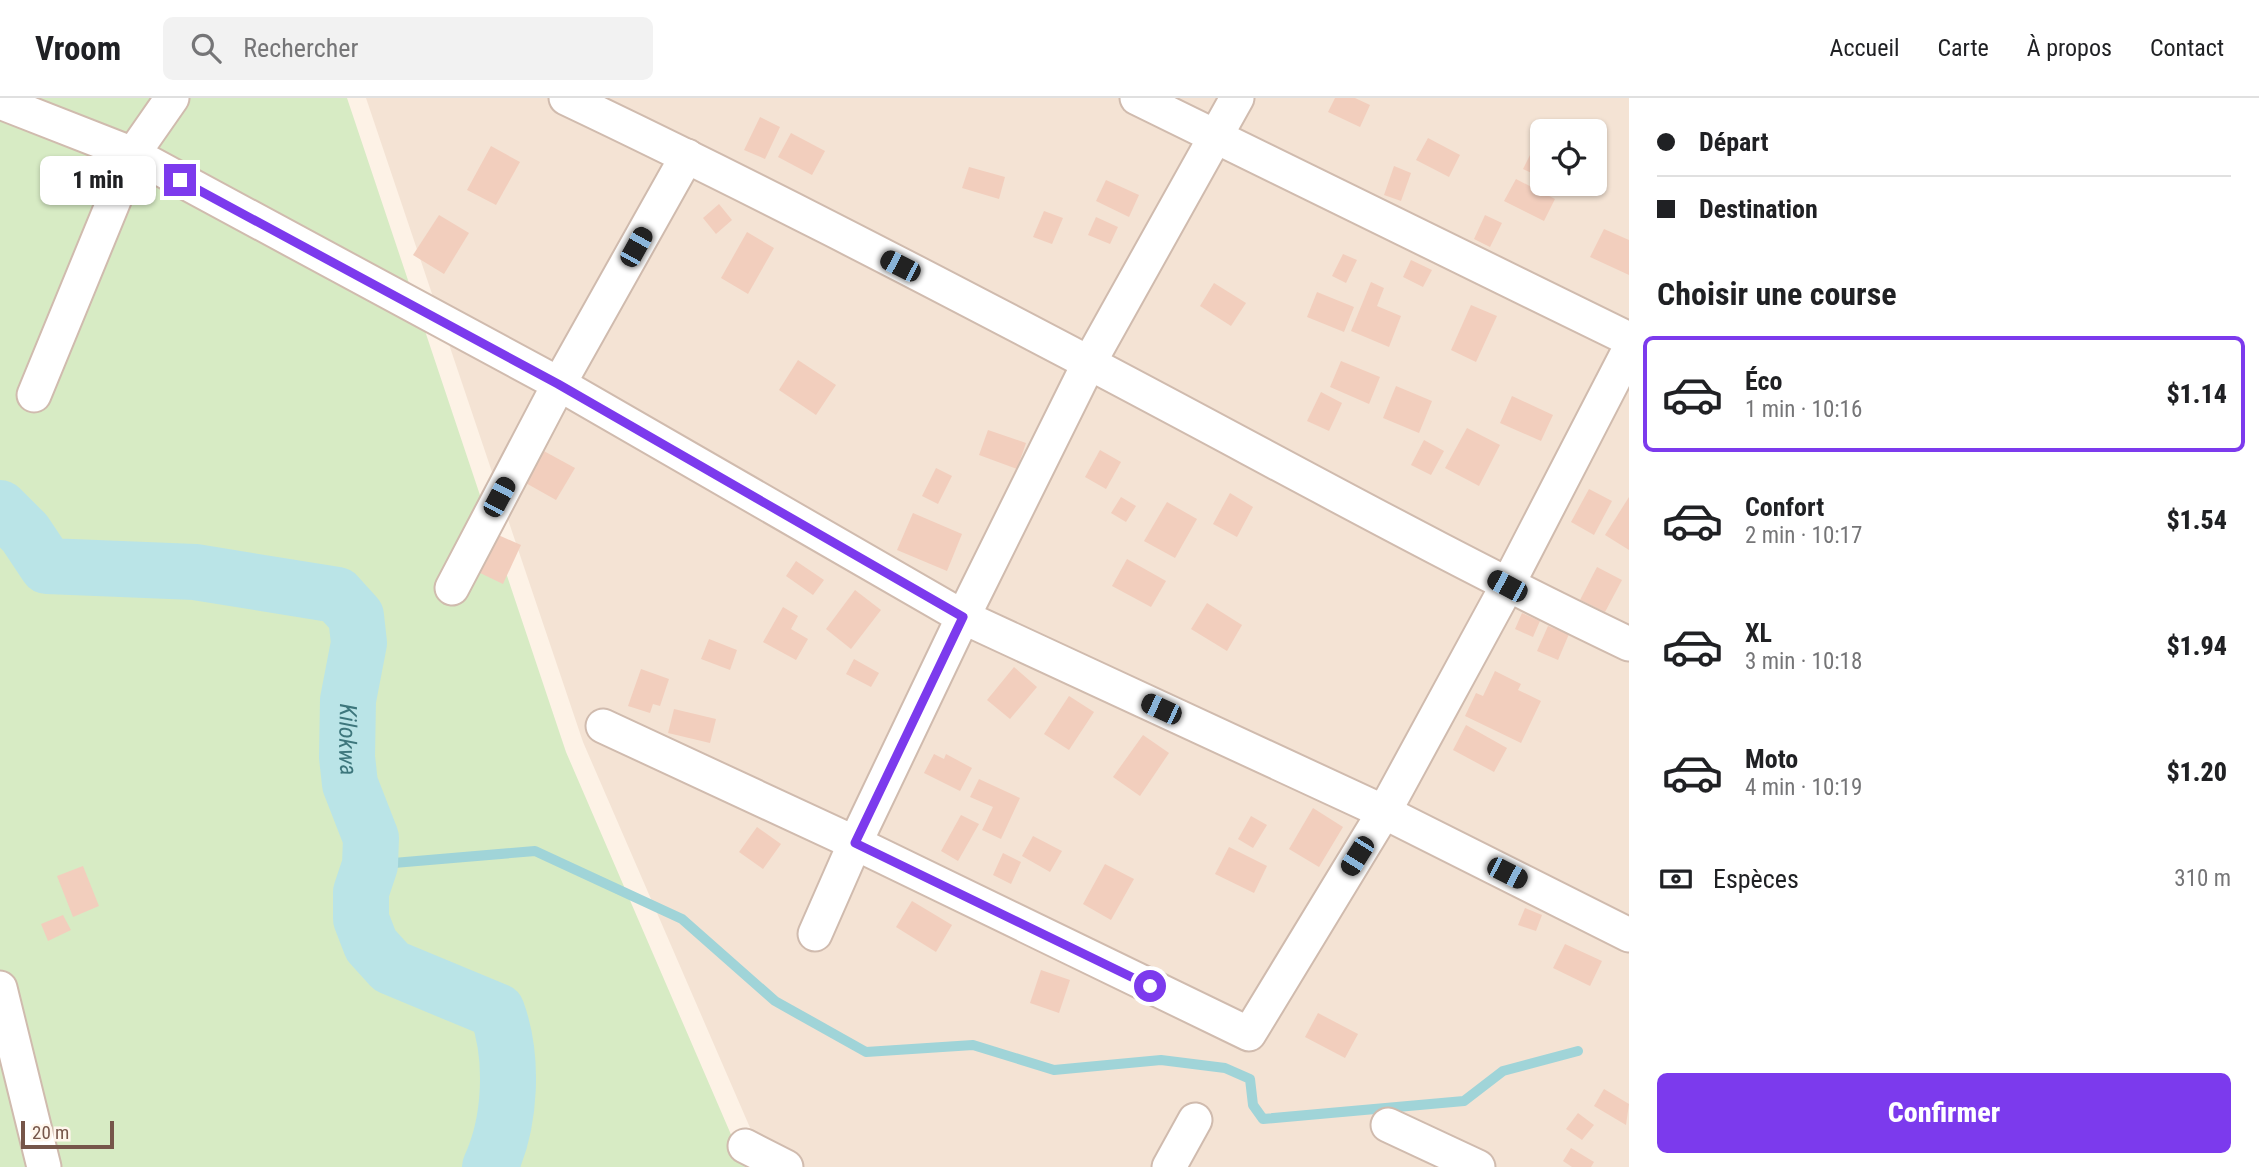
<!DOCTYPE html>
<html lang="fr">
<meta charset="utf-8">
<style>
:root{--surface:#fff;--page:#f2f2f2;--text:#202124;--muted:#757577;--line:#e0e0e0;--accent:#7c3aed}
body{margin:0;font-family:"Roboto Condensed",sans-serif;background:var(--page);color:var(--text);height:100vh;display:flex;flex-direction:column;font-size:26px;white-space:nowrap}
*{box-sizing:border-box;margin:0}
p{font-size:23px;color:var(--muted)}
.icon{flex:none;width:38px;height:38px;fill:none;stroke:currentColor;stroke-width:2;stroke-linecap:round;stroke-linejoin:round}
.map{position:relative;flex:1;overflow:hidden}
.drawer{display:flex;flex-direction:column;background:var(--surface);width:630px}
.drawer>*{flex:none}
.hud{display:grid;align-content:center;height:154px;padding:0 28px;background:var(--surface)}
.fabs{position:absolute;left:1530px;top:21px;display:grid;gap:14px}
.fabs a{display:grid;place-items:center;width:77px;height:77px;border-radius:10px;background:var(--surface);box-shadow:0 2px 5px #0004;font-size:35px}
.scale{position:absolute;left:21px;bottom:18px;width:93px;box-sizing:border-box;padding-left:7px;border:4px solid #76564a;border-top:0;font-size:19px;line-height:24px;white-space:nowrap;color:#76564a;-webkit-text-stroke:5px #fff6ec;paint-order:stroke}
.end{position:absolute;width:32px;height:32px;margin:-16px;border:9px solid #7c3aed;background:#fff;box-shadow:0 0 0 4px #fff}
.from{border-radius:50%}
.bubble{position:absolute;height:49px;border-radius:10px;background:var(--surface);box-shadow:0 2px 5px #0004;font-size:23px;font-weight:800;line-height:49px;text-align:center}
.car{position:absolute;width:21px;height:42px;margin:-21px -10px;border-radius:9px;box-shadow:0 0 5px 2px #0007;background:linear-gradient(#222 24%,#8ab4d8 0 40%,#222 0 76%,#8ab4d8 0 86%,#222 0)}
.hud b{display:flex;align-items:center;gap:24px;height:66px;font-size:26px}
.hud b+b{border-top:2px solid var(--line)}
.hud i{width:18px;height:18px;background:var(--text)}
ul{padding:0;list-style:none}
li{display:flex;align-items:center;gap:21px;height:116px;margin:0 14px 10px;padding:0 14px;border:4px solid transparent;border-radius:10px}
li div{flex:1}
li b{display:block;font-size:26px}
li em{font-style:normal;font-weight:800}
li.active{border-color:var(--accent)}
li>.icon{width:63px;height:63px;stroke-width:1.5}
h2{padding:0 28px;font-size:32px;line-height:84px}
.pay{display:flex;align-items:center;gap:18px;height:77px;padding:0 28px;font-size:26px}
.pay p{margin-inline-start:auto}
.action{display:flex;gap:14px;margin-top:auto;padding:14px 28px}
.action a{flex:1;height:80px;border-radius:10px;background:var(--accent);color:#fff;font-size:28px;font-weight:800;line-height:80px;text-align:center}
header{display:flex;align-items:center;gap:42px;box-sizing:border-box;height:98px;padding:0 35px;background:var(--surface);border-bottom:2px solid var(--line)}
header strong{font-size:33px}
nav{display:flex;gap:38px;margin-inline-start:auto;font-size:24px}
.search{width:490px;height:63px;background:var(--page);display:flex;align-items:center;gap:18px;box-sizing:border-box;padding:0 24px;border-radius:10px;color:var(--muted);font-size:26px}
main{display:flex;flex:1;min-height:0}
.map>svg:first-child{display:block}
.residential{fill:#f4e3d4;fill-rule:evenodd}
.green{fill:#d7ebc4}
.lines{fill:none;stroke-linecap:round;stroke-linejoin:round}
.stream{stroke:#a0d4d8;stroke-width:10}
.river{stroke:#bae4e7;stroke-width:56}
.building{fill:#f2cebd}
.minor-casing{stroke:#d0bbae;stroke-width:37}
.minor{stroke:#fff;stroke-width:33}
.route{stroke:#7c3aed;stroke-width:9}
.labels{text-anchor:middle;stroke-width:5;stroke-linejoin:round;paint-order:stroke}
.water-label{font-size:24px;font-style:italic;fill:#3d767c;stroke:#fff6ec}
</style>
<header>
<strong>Vroom</strong>
<div class="search"><svg class="icon" aria-label="search" viewBox="0 0 24 24"><circle cx="10" cy="10" r="6"/><path d="M15 15l6 6"/></svg>Rechercher</div>
<nav><a>Accueil</a><a>Carte</a><a>À propos</a><a>Contact</a></nav>
</header>
<main>
<div class="map">
<svg width="1629" height="1069" viewBox="0 0 1629 1069">
<rect width="100%" height="100%" fill="#fdf2e6"/>
<!-- residential -->
<path class="residential" d="M366,0H1629V1069H767L583,644ZM1542,33H1594V86H1542Z"/>
<!-- green -->
<path class="green" d="M0,0H347L566,654L745,1069H0Z"/>
<g class="lines">
<!-- stream -->
<path class="stream" d="M370,767L535,753L682,821L775,903L866,954L973,947L1054,972L1161,962L1225,970L1250,981L1253,1007L1263,1021L1464,1003L1503,973L1578,953"/>
<!-- river -->
<path class="river" id="s1" d="M0,410L25,435L47,468L195,474L337,497L356,518L359,545L348,602L347,659L350,686L371,740L370,767L361,794V821L371,847L391,869L497,913C514,960 511,1024 490,1069"/>
</g>
<!-- building -->
<g class="building">
<path d="M1335,0H1355L1370,7L1360,29L1328,14Z"/>
<path d="M760,19L780,29L765,61L744,52Z"/>
<path d="M1542,33V80L1523,71Z"/>
<path d="M791,35L825,53L812,77L778,59Z"/>
<path d="M1428,40L1460,57L1449,79L1416,62Z"/>
<path d="M491,48L520,64L496,107L467,92Z"/>
<path d="M1394,68L1411,75L1401,103L1384,97Z"/>
<path d="M969,69L1005,79L999,101L962,90Z"/>
<path d="M1516,81L1555,101L1544,123L1504,103Z"/>
<path d="M1106,82L1139,97L1129,119L1096,103Z"/>
<path d="M719,106L732,122L716,136L703,120Z"/>
<path d="M1044,113L1063,120L1052,146L1033,139Z"/>
<path d="M439,117L469,135L444,176L413,157Z"/>
<path d="M1485,117L1502,125L1490,149L1474,141Z"/>
<path d="M1096,119L1118,129L1110,146L1088,137Z"/>
<path d="M1604,131L1629,142V177L1590,159Z"/>
<path d="M747,134L774,150L748,196L721,180Z"/>
<path d="M1343,156L1357,162L1346,185L1332,178Z"/>
<path d="M1411,162L1432,172L1423,189L1403,179Z"/>
<path d="M1371,184L1384,190L1377,208L1401,218L1389,249L1351,233Z"/>
<path d="M1214,185L1246,205L1231,228L1200,208Z"/>
<path d="M1317,194L1354,209L1344,234L1307,219Z"/>
<path d="M1471,207L1497,218L1476,264L1451,252Z"/>
<path d="M798,262L836,287L816,317L779,292Z"/>
<path d="M1341,263L1380,279L1369,306L1330,289Z"/>
<path d="M1396,288L1432,303L1419,335L1383,320Z"/>
<path d="M1321,294L1342,305L1329,333L1307,323Z"/>
<path d="M1512,298L1553,317L1541,343L1500,325Z"/>
<path d="M1467,330L1500,347L1479,388L1445,370Z"/>
<path d="M988,332L1026,345L1017,371L979,357Z"/>
<path d="M1424,342L1444,353L1431,377L1411,367Z"/>
<path d="M542,352L575,370L556,402L524,384Z"/>
<path d="M1100,352L1121,364L1106,391L1085,379Z"/>
<path d="M936,370L952,378L938,406L922,398Z"/>
<path d="M1589,391L1612,403L1594,437L1571,424Z"/>
<path d="M1230,395L1253,409L1237,439L1213,426Z"/>
<path d="M1121,399L1136,408L1126,424L1111,415Z"/>
<path d="M1629,399V452L1605,437Z"/>
<path d="M1167,404L1197,421L1175,460L1144,443Z"/>
<path d="M913,415L962,436L947,473L897,452Z"/>
<path d="M496,436L521,447L503,486L478,474Z"/>
<path d="M1127,461L1166,483L1151,509L1112,488Z"/>
<path d="M796,463L824,482L813,497L786,478Z"/>
<path d="M1597,469L1622,482L1605,514L1580,502Z"/>
<path d="M855,492L881,512L851,551L826,531Z"/>
<path d="M1207,505L1242,527L1227,553L1191,531Z"/>
<path d="M783,509L798,518L791,531L808,541L796,562L763,544Z"/>
<path d="M1522,515L1540,523L1533,539L1515,531Z"/>
<path d="M1548,528L1569,536L1558,562L1537,553Z"/>
<path d="M709,541L737,552L730,572L701,561Z"/>
<path d="M854,561L879,575L871,589L846,576Z"/>
<path d="M1014,569L1037,589L1010,621L987,602Z"/>
<path d="M641,571L669,581L660,608L653,606L650,615L628,608Z"/>
<path d="M1495,573L1521,586L1518,592L1541,603L1521,645L1465,618L1476,595L1483,598Z"/>
<path d="M1069,598L1094,614L1069,652L1044,636Z"/>
<path d="M674,611L716,621L710,645L668,635Z"/>
<path d="M1466,627L1507,650L1494,674L1453,652Z"/>
<path d="M1143,637L1169,655L1140,698L1113,679Z"/>
<path d="M934,656L944,661L946,656L972,670L960,693L924,675Z"/>
<path d="M979,681L1020,700L1001,741L982,732L993,709L970,699Z"/>
<path d="M1313,710L1343,729L1319,769L1289,751Z"/>
<path d="M961,717L979,726L958,763L941,753Z"/>
<path d="M1251,718L1267,727L1253,750L1238,741Z"/>
<path d="M757,729L781,746L763,771L739,754Z"/>
<path d="M1033,738L1062,753L1050,774L1022,758Z"/>
<path d="M1229,749L1267,768L1254,795L1215,776Z"/>
<path d="M1003,755L1021,764L1011,786L993,777Z"/>
<path d="M1105,766L1134,781L1111,822L1083,806Z"/>
<path d="M83,768L99,808L73,819L57,778Z"/>
<path d="M912,803L952,827L936,854L896,829Z"/>
<path d="M1525,810L1542,817L1536,833L1518,827Z"/>
<path d="M63,817L71,832L48,843L41,826Z"/>
<path d="M1565,846L1602,863L1590,888L1553,870Z"/>
<path d="M1041,872L1070,882L1059,915L1030,905Z"/>
<path d="M1318,915L1358,936L1345,960L1305,939Z"/>
<path d="M1604,991L1629,1006L1626,1027L1594,1008Z"/>
<path d="M1578,1015L1594,1027L1582,1042L1566,1031Z"/>
<path d="M1571,1050L1594,1064L1591,1069H1572L1563,1063Z"/>
</g>
<g class="lines">
<defs>
<g id="minor">
<path d="M566,0C743,84 918,175 1091,266C1270,360 1446,459 1629,546"/>
<path d="M1137,0L1629,241"/>
<path d="M0,4L133,56L559,286L963,519L1384,714L1629,837"/>
<path d="M34,297L133,56L172,0"/>
<path d="M452,490L559,286L687,58"/>
<path d="M603,628L855,745L1249,936L1384,714L1507,488L1629,252"/>
<path d="M815,836L855,745L963,519L1089,265L1237,0"/>
<path d="M0,890L44,1069"/>
<path d="M1388,1027L1478,1069"/>
<path d="M745,1048L786,1069"/>
<path d="M1169,1069L1195,1022"/>
</g>
</defs>
<!-- minor casing -->
<use href="#minor" class="minor-casing"/>
<!-- minor -->
<use href="#minor" class="minor"/>
</g>
<g class="lines">
<!-- route -->
<path class="route" d="M180,82L558,286L963,519L855,745L1150,888"/>
</g>
<g class="labels">
<!-- water labels -->
<g class="water-label">
<text dy="8" stroke="none"><textPath href="#s1" startOffset="520">Kilokwa</textPath></text>
</g>
</g>
</svg>
<div class="fabs">
<a><svg class="icon" aria-label="locate" viewBox="0 0 24 24"><circle cx="12" cy="12" r="6"/><path d="M12 2v4M12 18v4M2 12h4M18 12h4"/></svg></a>
</div>
<div class="scale">20 m</div>
<i class="end from" style="left:1150px;top:888px"></i>
<i class="end" style="left:180px;top:82px"></i>
<div class="bubble" style="left:40px;top:58px;width:116px">1 min</div>
<i class="car" style="left:636px;top:149px;rotate:29deg"></i>
<i class="car" style="left:900px;top:168px;rotate:297deg"></i>
<i class="car" style="left:499px;top:399px;rotate:28deg"></i>
<i class="car" style="left:1507px;top:488px;rotate:298deg"></i>
<i class="car" style="left:1161px;top:611px;rotate:295deg"></i>
<i class="car" style="left:1357px;top:758px;rotate:212deg"></i>
<i class="car" style="left:1507px;top:775px;rotate:117deg"></i>
</div>
<section class="drawer">
<div class="hud">
<b><i class="from"></i>Départ</b>
<b><i></i>Destination</b>
</div>
<h2>Choisir une course</h2>
<ul>
<li class="active"><svg class="icon" aria-label="car" viewBox="0 0 24 24"><path d="M5 17H2v-5l4-1 3-4h7l3 4 3 1v5h-3M9 17h6M6 11h13"/><circle cx="7" cy="17" r="2"/><circle cx="17" cy="17" r="2"/></svg><div><b>Éco</b><p>1 min · 10:16</p></div><em>$1.14</em></li>
<li><svg class="icon" aria-label="car" viewBox="0 0 24 24"><path d="M5 17H2v-5l4-1 3-4h7l3 4 3 1v5h-3M9 17h6M6 11h13"/><circle cx="7" cy="17" r="2"/><circle cx="17" cy="17" r="2"/></svg><div><b>Confort</b><p>2 min · 10:17</p></div><em>$1.54</em></li>
<li><svg class="icon" aria-label="car" viewBox="0 0 24 24"><path d="M5 17H2v-5l4-1 3-4h7l3 4 3 1v5h-3M9 17h6M6 11h13"/><circle cx="7" cy="17" r="2"/><circle cx="17" cy="17" r="2"/></svg><div><b>XL</b><p>3 min · 10:18</p></div><em>$1.94</em></li>
<li><svg class="icon" aria-label="car" viewBox="0 0 24 24"><path d="M5 17H2v-5l4-1 3-4h7l3 4 3 1v5h-3M9 17h6M6 11h13"/><circle cx="7" cy="17" r="2"/><circle cx="17" cy="17" r="2"/></svg><div><b>Moto</b><p>4 min · 10:19</p></div><em>$1.20</em></li>
</ul>
<div class="pay"><svg class="icon" aria-label="cash" viewBox="0 0 24 24"><path d="M3 7h18v10H3z"/><circle cx="12" cy="12" r="2"/></svg>Espèces<p>310 m</p></div>
<div class="action"><a>Confirmer</a></div>
</section>
</main>
